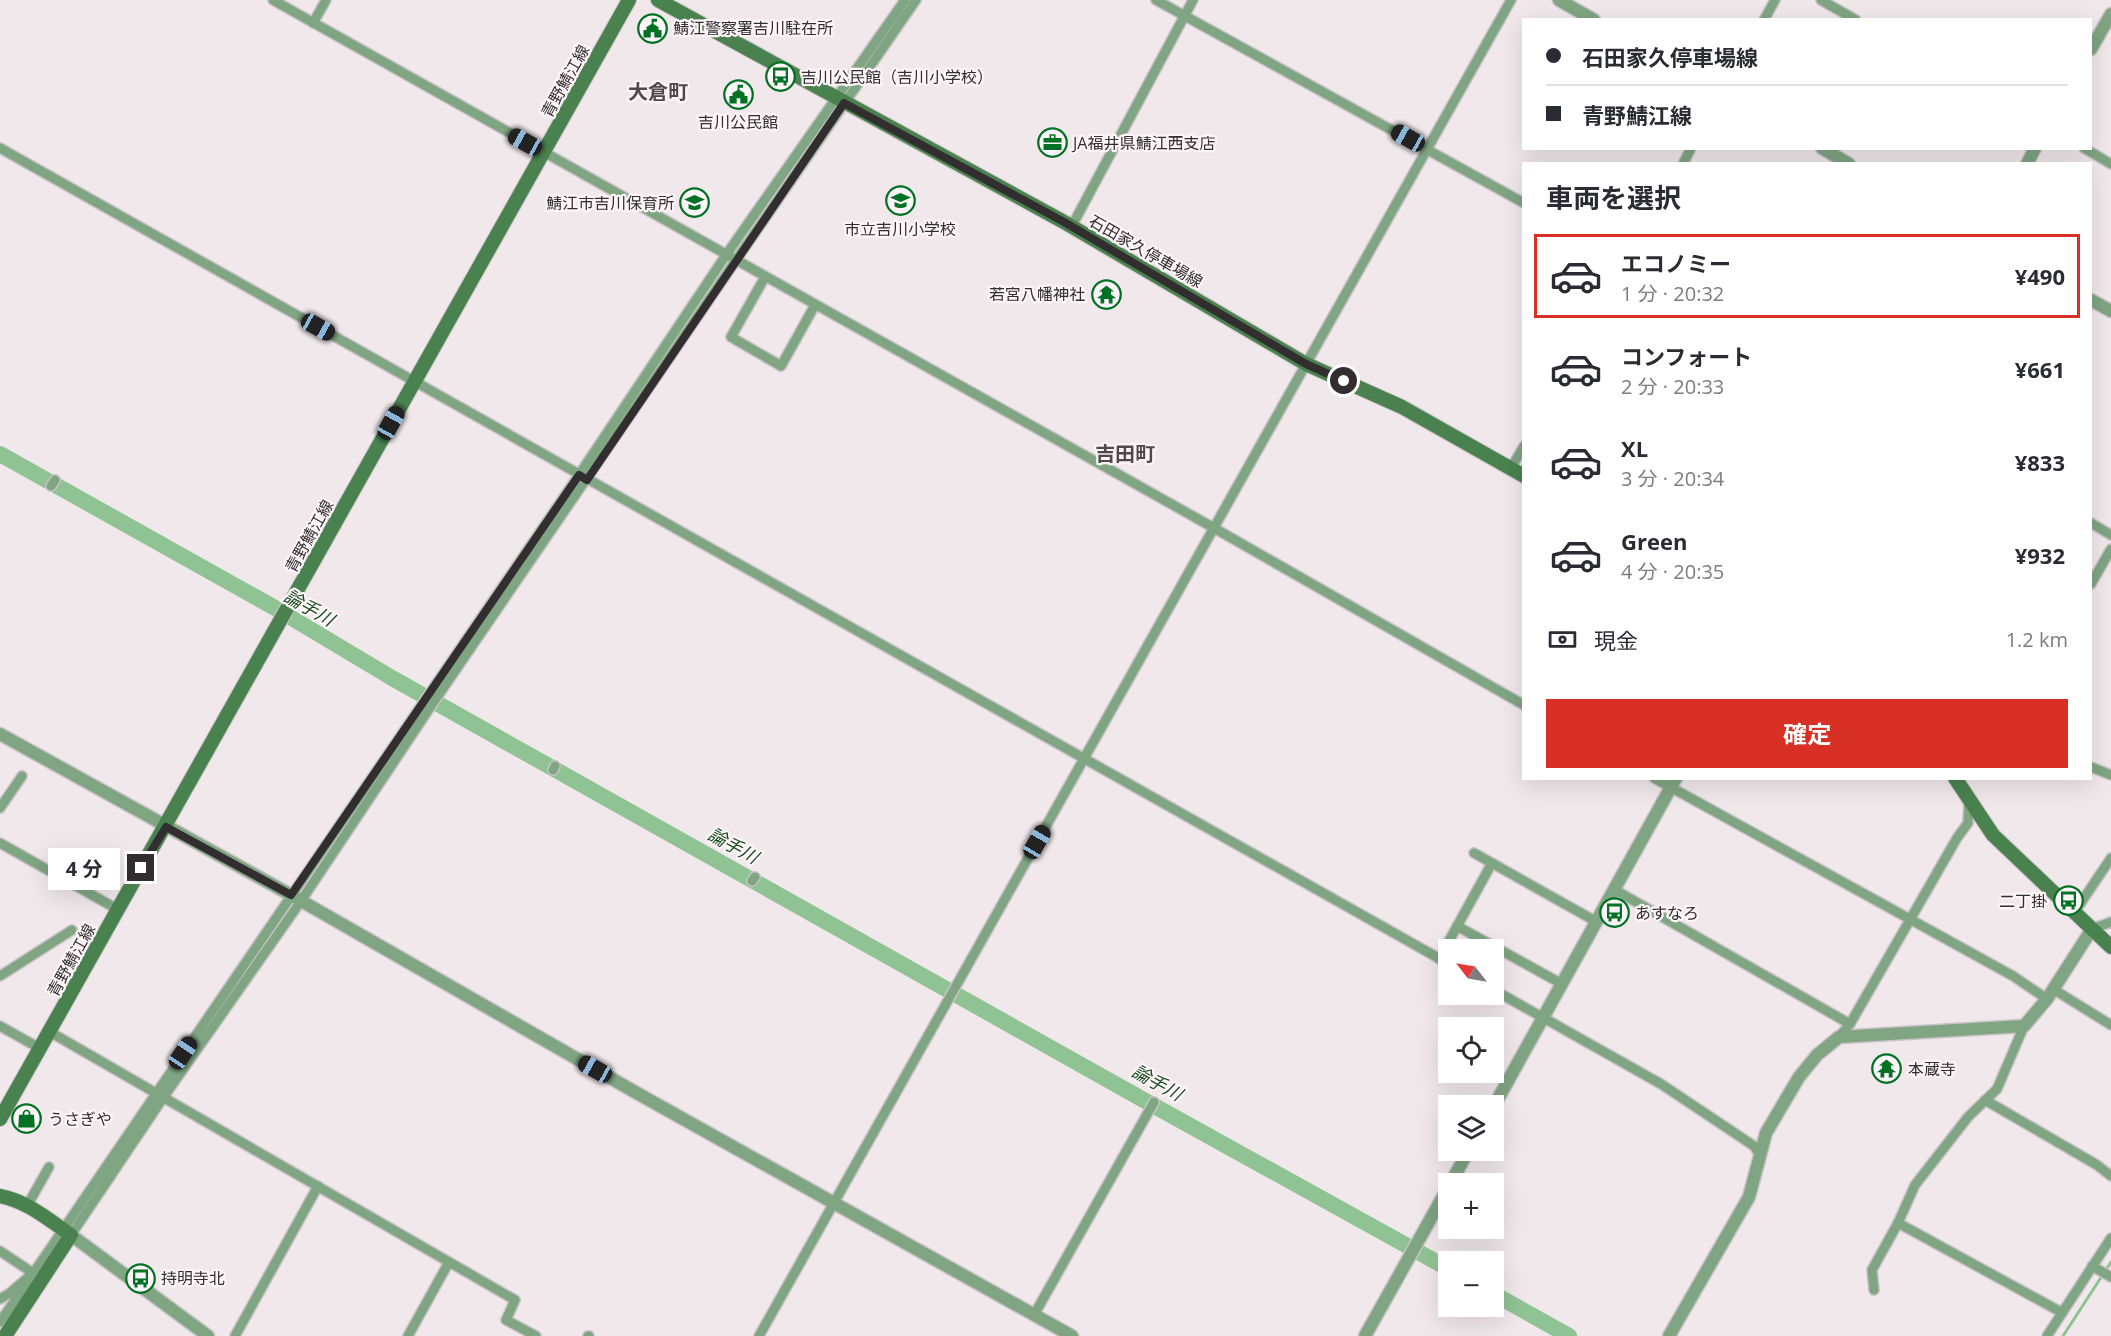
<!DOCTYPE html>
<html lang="ja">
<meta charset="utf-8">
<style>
:root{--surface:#fff;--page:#f2f2f3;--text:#2b2b33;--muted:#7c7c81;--line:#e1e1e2;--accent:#d93025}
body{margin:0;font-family:"Open Sans","Noto Sans JP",sans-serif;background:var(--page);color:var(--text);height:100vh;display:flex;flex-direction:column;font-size:22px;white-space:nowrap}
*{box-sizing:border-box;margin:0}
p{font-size:20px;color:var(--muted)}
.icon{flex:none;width:33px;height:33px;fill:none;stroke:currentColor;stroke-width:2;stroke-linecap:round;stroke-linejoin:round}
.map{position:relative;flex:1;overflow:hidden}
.drawer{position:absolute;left:1522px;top:162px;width:570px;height:618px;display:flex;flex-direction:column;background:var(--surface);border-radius:0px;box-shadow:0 6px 24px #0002}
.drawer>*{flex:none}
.hud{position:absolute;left:1522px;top:18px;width:570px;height:132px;border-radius:0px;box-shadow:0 6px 24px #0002;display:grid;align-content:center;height:132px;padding:0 24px;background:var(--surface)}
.needle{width:39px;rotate:301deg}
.controls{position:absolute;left:1438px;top:939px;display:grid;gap:12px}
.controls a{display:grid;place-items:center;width:66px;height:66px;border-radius:0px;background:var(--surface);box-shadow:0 6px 24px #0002;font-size:30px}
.end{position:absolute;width:27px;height:27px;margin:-14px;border:8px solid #322e30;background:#fff;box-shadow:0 0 0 3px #fff}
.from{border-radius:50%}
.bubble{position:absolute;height:42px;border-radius:0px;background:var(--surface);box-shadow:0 6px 24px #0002;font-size:20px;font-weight:700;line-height:42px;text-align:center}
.car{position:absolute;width:18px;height:36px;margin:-18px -9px;border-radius:8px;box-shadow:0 0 4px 2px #0007;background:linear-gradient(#222 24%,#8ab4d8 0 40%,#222 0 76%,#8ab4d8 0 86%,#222 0)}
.hud b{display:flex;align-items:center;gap:21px;height:57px;font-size:22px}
.hud b+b{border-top:2px solid var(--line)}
.hud i{width:15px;height:15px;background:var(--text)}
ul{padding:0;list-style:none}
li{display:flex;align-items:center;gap:18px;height:84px;margin:0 12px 9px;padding:0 12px;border:3px solid transparent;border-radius:0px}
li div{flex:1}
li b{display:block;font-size:22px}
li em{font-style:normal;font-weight:700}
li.on{border-color:var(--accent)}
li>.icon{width:54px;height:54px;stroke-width:1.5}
h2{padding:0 24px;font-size:27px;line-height:72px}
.pay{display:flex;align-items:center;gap:15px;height:66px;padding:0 24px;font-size:22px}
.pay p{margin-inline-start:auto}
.action{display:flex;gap:12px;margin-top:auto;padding:12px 24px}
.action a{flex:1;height:69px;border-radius:0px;background:var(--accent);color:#fff;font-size:24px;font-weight:700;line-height:69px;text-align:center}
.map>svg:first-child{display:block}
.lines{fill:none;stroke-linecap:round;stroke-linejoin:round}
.stream{stroke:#90c394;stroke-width:3}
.river{stroke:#90c394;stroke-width:16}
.minor-casing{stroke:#cac3c6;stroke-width:12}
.tertiary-casing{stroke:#cac3c6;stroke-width:15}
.secondary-casing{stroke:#cac3c6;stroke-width:16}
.minor{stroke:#7fa582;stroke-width:9}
.tertiary{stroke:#7fa582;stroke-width:12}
.secondary{stroke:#49824f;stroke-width:14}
.route{stroke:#322e30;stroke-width:8}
.labels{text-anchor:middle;stroke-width:4.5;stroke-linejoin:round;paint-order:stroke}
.poi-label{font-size:16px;fill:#322e30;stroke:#fdf5f8;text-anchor:start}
.street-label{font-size:16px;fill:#322e30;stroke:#fdf5f8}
.water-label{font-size:18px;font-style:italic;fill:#144a1e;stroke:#fdf5f8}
.quarter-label{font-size:20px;font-weight:bold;fill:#4f494b;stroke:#fdf5f8}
</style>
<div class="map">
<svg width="2111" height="1336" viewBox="0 0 2111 1336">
<rect width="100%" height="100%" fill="#f0e8eb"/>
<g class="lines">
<!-- stream -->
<path class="stream" d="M2063,1336L2111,1262"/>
<!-- river -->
<g class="river">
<path d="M0,454L275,608L392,678L1149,1103L1449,1269"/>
<path d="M1494,1294L1569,1336"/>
</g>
<defs>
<g id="minor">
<path d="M273,0L1214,528L1524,705"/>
<path d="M1156,0L1524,203"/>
<path d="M1821,0L1856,20"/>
<path d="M1764,20L1775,0"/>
<path d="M313,23L326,0"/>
<path d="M0,148L1449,964"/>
<path d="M2084,148L2111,164"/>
<path d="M1683,164L1691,148"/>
<path d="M1065,222H1074L1193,0"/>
<path d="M765,277L731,337L781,366L815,305"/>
<path d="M1511,468L1524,446"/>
<path d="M51,486L55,480"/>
<path d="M2091,523L2111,535"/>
<path d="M2091,584L2111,549"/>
<path d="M2091,767L2111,775"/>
<path d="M553,770L555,766"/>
<path d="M1654,778L2013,976L2047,999"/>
<path d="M0,808L22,776"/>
<path d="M0,843L117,909"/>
<path d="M1474,853L1597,922"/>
<path d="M752,881L755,877"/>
<path d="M1615,890L1850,1024"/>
<path d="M2074,913L2111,858"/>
<path d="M1457,926L1562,984"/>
<path d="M2092,929L2111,922"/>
<path d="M1439,959L1492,863"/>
<path d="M0,976L72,930"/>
<path d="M2053,989L2111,1025"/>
<path d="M1494,990L1661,1084L1754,1146L1760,1155"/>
<path d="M0,1026L41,1049"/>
<path d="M50,1032L515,1300L506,1320L536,1336"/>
<path d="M1839,1037L1850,1024L1957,838L1968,823L1969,800"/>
<path d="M1985,1100L2097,1165L2111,1176"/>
<path d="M27,1206L49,1167"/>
<path d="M1898,1223L2061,1312"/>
<path d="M71,1235L163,1098L301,901L431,706L736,260L916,0"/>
<path d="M0,1251L33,1273L10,1293L0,1299"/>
<path d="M2092,1266L2111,1277"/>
<path d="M1874,1290L1872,1270L1898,1223L1915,1185L1968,1117L1997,1089L2024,1026"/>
<path d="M1034,1315L1154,1102"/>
<path d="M0,1322L579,475L726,255L905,0"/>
<path d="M235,1336L318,1186"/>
<path d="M408,1336L449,1262"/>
<path d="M588,1336H589"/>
<path d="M759,1336L1511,0"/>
<path d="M2047,1336L2111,1238"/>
</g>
<g id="tertiary">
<path d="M1559,0L1594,20"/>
<path d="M2091,49L2111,14"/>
<path d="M1822,148L1849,164"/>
<path d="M2027,164L2035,148"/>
<path d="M2091,300L2111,311"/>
<path d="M0,734L291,895L635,1092L1072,1336"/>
<path d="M1494,1106L1676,778"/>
<path d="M1450,1184L1469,1150"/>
<path d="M71,1235L208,1336"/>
<path d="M1365,1336L1449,1186"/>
<path d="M1669,1336L1749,1197L1766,1133L1799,1077L1817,1055L1839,1037L2024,1026L2047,999L2092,929"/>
</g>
<g id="secondary">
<path d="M658,0L1064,222L1306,364L1402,407L1524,476"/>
<path d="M1955,778L1993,835L2111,947"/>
<path d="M0,1119L629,0"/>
<path d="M0,1196C27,1201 49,1220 71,1235L5,1336"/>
</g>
</defs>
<!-- minor casing -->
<use href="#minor" class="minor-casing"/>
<!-- tertiary casing -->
<use href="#tertiary" class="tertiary-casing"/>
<!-- secondary casing -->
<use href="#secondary" class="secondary-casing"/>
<!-- minor -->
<use href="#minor" class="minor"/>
<!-- tertiary -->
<use href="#tertiary" class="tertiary"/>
<!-- secondary -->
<use href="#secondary" class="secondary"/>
</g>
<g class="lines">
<!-- route -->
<path class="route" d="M141,868L166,827L291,895L579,475L587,480L844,103L1064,222L1306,364L1344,381"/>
</g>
<!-- icons -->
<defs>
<symbol id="civic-ring" viewBox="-11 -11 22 22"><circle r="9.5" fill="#fdf5f8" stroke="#017124" stroke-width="1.5"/><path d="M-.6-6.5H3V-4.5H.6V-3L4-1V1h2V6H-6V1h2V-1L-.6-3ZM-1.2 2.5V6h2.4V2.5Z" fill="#017124"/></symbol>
<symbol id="bus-ring" viewBox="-11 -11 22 22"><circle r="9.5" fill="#fdf5f8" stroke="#017124" stroke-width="1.5"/><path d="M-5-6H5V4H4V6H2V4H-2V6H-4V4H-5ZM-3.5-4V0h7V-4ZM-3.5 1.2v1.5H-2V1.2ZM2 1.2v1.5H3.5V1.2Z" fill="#017124"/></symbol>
<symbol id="office-ring" viewBox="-11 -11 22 22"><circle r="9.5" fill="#fdf5f8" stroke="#017124" stroke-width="1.5"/><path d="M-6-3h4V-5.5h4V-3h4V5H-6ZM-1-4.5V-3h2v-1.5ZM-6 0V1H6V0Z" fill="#017124"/></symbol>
<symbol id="school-ring" viewBox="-11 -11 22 22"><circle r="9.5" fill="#fdf5f8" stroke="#017124" stroke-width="1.5"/><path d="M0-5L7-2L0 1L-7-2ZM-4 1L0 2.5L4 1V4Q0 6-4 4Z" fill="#017124"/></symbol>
<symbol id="temple-ring" viewBox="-11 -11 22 22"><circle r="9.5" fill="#fdf5f8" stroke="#017124" stroke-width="1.5"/><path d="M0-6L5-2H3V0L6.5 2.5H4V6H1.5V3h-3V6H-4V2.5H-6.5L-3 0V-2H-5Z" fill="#017124"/></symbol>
<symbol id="shop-ring" viewBox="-11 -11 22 22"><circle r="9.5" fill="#fdf5f8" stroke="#017124" stroke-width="1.5"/><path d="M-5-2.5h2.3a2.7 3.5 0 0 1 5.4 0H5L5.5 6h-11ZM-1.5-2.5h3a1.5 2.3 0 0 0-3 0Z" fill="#017124"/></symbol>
</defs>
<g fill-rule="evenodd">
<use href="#civic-ring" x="636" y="12" width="33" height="33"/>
<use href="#bus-ring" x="764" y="60" width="33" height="33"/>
<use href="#civic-ring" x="722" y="78" width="33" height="33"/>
<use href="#office-ring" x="1036" y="126" width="33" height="33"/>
<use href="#school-ring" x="884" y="184" width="33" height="33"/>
<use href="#school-ring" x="678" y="186" width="33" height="33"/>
<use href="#temple-ring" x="1090" y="278" width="33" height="33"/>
<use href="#bus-ring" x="2052" y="884" width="33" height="33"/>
<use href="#bus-ring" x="1598" y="896" width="33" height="33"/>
<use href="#temple-ring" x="1870" y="1052" width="33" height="33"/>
<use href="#shop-ring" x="10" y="1102" width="33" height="33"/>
<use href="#bus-ring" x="124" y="1262" width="33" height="33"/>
</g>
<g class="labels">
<!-- poi labels -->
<g class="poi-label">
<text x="673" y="34">鯖江警察署吉川駐在所</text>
<text x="801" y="83">吉川公民館（吉川小学校）</text>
<text x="738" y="128" text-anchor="middle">吉川公民館</text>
<text x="1073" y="149">JA福井県鯖江西支店</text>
<text x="674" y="209" text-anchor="end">鯖江市吉川保育所</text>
<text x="900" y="235" text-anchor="middle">市立吉川小学校</text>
<text x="1085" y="300" text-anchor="end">若宮八幡神社</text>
<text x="2047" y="907" text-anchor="end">二丁掛</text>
<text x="1635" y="919">あすなろ</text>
<text x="1908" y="1075">本蔵寺</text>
<text x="48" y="1125">うさぎや</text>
<text x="161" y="1284">持明寺北</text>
</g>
<!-- street labels -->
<g class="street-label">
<text transform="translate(565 81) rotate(-61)" y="6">青野鯖江線</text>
<text transform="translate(1146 251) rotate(30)" y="6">石田家久停車場線</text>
<text transform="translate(309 536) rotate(-61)" y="6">青野鯖江線</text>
<text transform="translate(71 960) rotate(-61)" y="6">青野鯖江線</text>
</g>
<!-- water labels -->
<g class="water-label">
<text transform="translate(309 608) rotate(30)" y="6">論手川</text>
<text transform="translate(733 846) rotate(29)" y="6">論手川</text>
<text transform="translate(1157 1083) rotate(29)" y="6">論手川</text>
</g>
<!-- quarter labels -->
<g class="quarter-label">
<text x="658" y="99">大倉町</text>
<text x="1125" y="461">吉田町</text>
</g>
</g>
</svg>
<div class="controls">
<a><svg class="needle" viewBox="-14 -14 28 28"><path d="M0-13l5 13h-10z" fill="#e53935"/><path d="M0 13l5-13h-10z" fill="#7c7c81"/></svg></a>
<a><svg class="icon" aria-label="locate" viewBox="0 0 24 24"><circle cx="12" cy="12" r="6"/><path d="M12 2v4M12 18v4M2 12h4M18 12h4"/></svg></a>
<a><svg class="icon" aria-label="layers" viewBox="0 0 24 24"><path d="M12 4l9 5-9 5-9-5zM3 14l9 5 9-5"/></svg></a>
<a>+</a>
<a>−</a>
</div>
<i class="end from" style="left:1344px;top:381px"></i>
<i class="end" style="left:141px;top:868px"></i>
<div class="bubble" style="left:48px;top:848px;width:72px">4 分</div>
<i class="car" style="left:1408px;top:138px;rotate:299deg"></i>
<i class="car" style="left:525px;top:142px;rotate:299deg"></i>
<i class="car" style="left:318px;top:327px;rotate:119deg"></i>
<i class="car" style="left:391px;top:423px;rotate:29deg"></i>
<i class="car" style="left:1037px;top:842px;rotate:30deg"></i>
<i class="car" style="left:183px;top:1053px;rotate:34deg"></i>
<i class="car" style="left:595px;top:1069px;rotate:299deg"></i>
<div class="hud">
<b><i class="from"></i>石田家久停車場線</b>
<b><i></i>青野鯖江線</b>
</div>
<section class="drawer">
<h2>車両を選択</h2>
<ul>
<li class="on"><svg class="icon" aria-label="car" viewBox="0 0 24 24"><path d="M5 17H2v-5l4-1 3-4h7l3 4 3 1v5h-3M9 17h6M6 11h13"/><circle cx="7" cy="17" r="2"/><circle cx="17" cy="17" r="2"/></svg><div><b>エコノミー</b><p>1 分 · 20:32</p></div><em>¥490</em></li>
<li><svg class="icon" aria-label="car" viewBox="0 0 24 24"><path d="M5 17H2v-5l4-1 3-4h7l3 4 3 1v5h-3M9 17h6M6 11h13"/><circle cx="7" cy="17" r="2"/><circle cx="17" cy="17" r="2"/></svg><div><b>コンフォート</b><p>2 分 · 20:33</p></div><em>¥661</em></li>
<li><svg class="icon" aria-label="car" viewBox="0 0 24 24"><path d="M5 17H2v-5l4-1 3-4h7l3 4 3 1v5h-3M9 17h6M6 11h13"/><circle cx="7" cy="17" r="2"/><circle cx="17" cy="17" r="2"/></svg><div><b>XL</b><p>3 分 · 20:34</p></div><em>¥833</em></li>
<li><svg class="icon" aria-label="car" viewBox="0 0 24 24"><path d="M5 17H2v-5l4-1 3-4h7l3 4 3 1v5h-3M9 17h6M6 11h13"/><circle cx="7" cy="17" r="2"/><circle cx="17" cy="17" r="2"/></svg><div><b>Green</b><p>4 分 · 20:35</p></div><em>¥932</em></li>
</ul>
<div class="pay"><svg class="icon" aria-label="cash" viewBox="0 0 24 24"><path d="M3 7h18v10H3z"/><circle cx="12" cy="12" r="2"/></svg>現金<p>1.2 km</p></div>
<div class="action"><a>確定</a></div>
</section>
</div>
